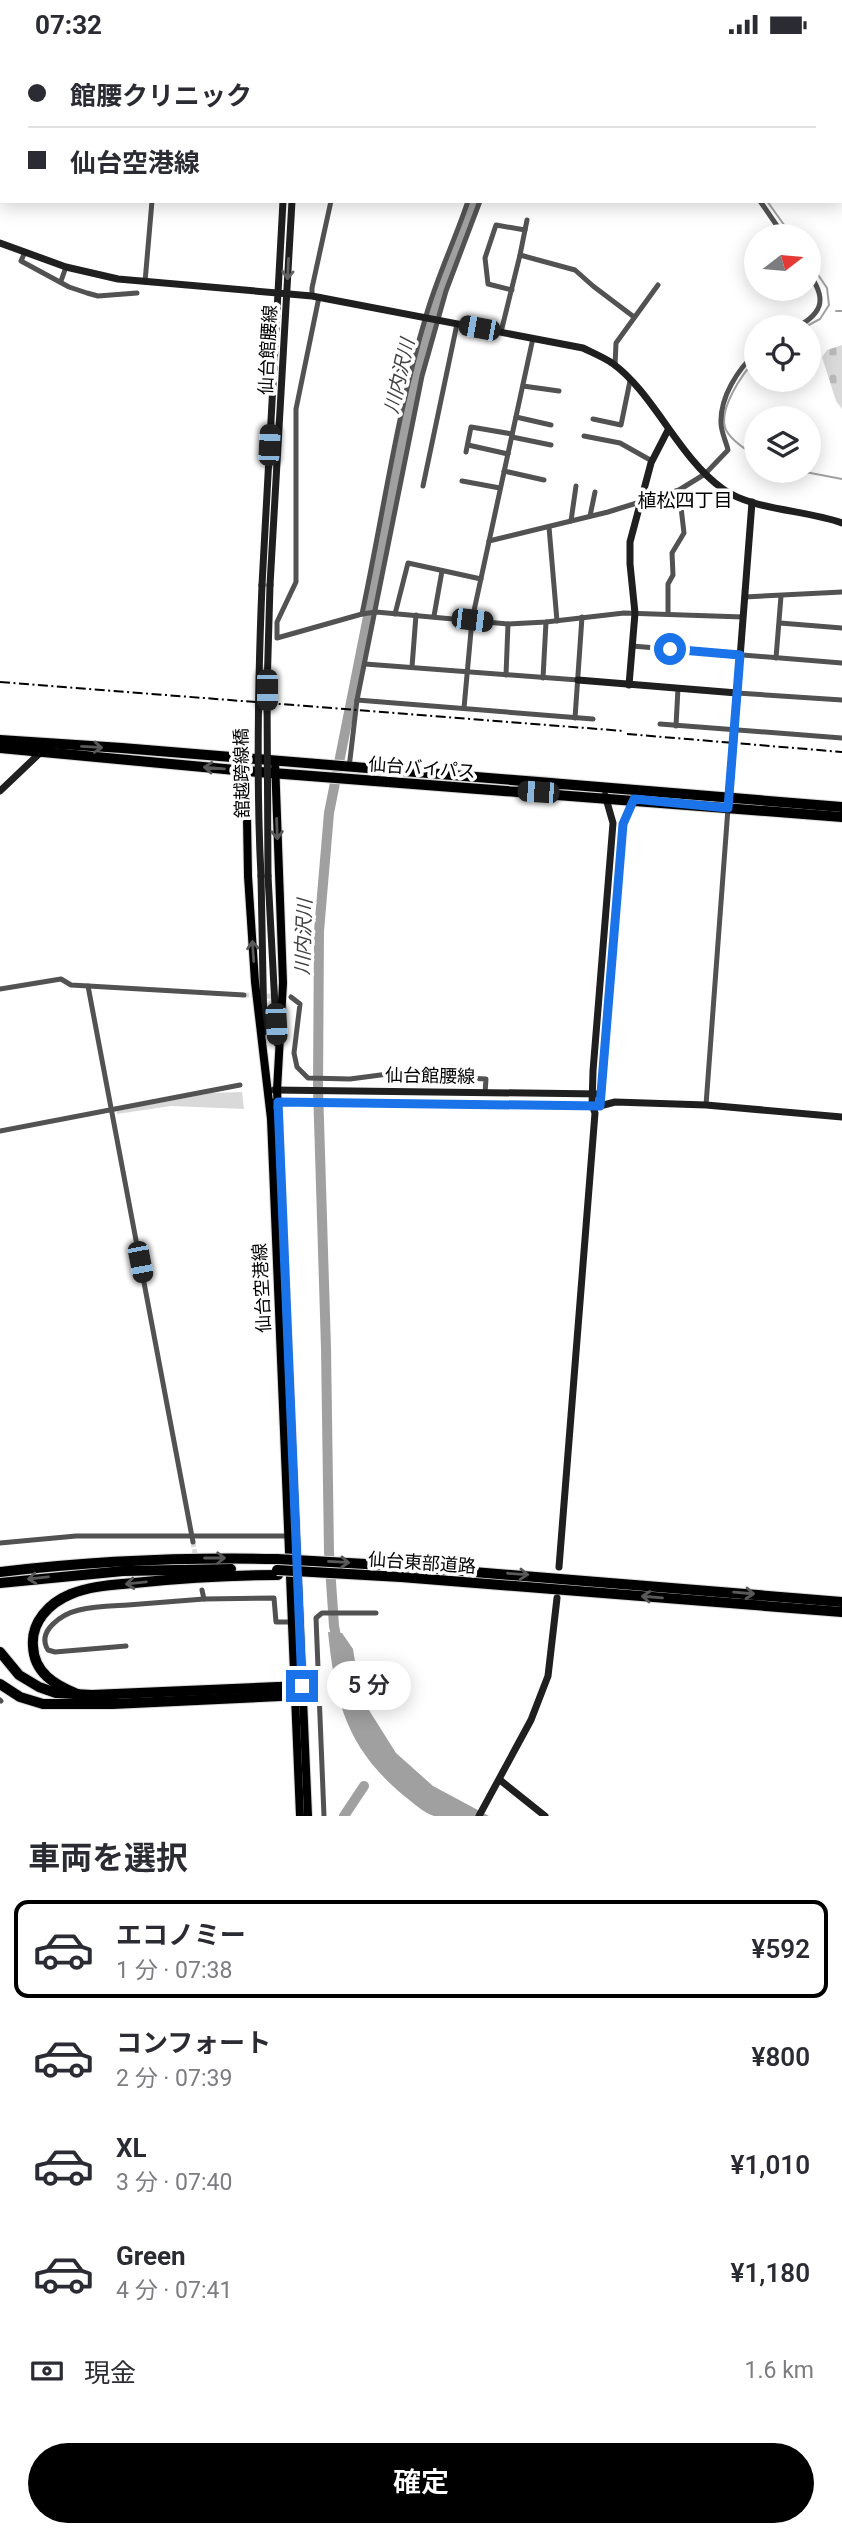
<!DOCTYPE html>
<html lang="ja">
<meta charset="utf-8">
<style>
:root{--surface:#fff;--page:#f2f2f3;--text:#2b2b33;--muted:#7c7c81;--line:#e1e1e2;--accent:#000}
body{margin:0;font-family:Roboto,"Noto Sans JP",sans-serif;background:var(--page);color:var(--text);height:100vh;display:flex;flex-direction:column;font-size:26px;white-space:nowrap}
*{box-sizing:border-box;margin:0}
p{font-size:23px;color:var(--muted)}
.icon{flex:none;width:38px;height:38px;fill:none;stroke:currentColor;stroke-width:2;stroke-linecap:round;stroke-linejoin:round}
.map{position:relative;height:1767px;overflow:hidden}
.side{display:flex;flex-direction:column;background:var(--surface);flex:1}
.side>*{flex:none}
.hud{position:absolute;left:0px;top:0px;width:844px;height:154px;box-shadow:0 4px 18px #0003;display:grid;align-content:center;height:154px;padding:0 28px;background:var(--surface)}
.needle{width:46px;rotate:74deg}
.buttons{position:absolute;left:744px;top:175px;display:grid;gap:14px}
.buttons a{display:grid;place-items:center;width:77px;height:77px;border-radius:50%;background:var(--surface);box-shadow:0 4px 18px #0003;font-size:35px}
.end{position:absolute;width:32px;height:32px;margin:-16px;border:9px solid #1a73e8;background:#fff;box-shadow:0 0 0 4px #fff}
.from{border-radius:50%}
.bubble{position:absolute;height:49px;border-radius:24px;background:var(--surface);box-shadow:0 4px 18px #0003;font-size:23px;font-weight:600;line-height:49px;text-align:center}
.car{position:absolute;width:21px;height:42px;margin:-21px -10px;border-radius:9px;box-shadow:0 0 5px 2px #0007;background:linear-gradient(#222 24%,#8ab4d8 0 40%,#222 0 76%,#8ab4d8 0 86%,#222 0)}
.hud b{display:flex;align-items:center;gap:24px;height:66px;font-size:26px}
.hud b+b{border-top:2px solid var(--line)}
.hud i{width:18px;height:18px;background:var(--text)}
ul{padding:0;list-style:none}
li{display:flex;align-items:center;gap:21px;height:98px;margin:0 14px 10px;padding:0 14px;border:4px solid transparent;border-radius:14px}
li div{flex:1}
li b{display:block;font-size:26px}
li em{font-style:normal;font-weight:600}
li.selected{border-color:var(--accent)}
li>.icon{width:63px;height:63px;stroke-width:1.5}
h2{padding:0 28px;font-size:32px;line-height:84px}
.pay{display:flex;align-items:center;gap:18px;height:77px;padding:0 28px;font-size:26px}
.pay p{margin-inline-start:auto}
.primary-button{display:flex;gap:14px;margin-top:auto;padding:14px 28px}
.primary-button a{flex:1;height:80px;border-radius:42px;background:var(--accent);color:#fff;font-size:28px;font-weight:600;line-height:80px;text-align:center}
.status{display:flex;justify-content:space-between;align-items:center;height:49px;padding:0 35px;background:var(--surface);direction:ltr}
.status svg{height:19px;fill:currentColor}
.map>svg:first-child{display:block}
.grass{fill:#d9d9d9}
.cemetery{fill:url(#cemetery-stones)}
.water{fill:#a0a0a0}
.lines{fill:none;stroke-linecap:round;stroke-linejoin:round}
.stream{stroke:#a0a0a0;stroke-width:2}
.river{stroke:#a0a0a0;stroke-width:10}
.street-tunnel{stroke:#d9d9d9;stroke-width:5;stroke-dasharray:5 2.5;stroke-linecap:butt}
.primary-casing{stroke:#dbdbdb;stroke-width:10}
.highway-casing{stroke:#dbdbdb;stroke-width:12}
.street{stroke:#525252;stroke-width:5}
.secondary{stroke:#1f1f1f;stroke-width:7}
.primary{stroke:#000;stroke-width:8}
.highway{stroke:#000;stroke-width:10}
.rail{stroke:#000;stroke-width:2;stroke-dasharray:10 3.5 2 3.5;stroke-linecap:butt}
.highway-bridge-casing{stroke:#dbdbdb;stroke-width:12;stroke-linecap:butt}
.secondary-bridge{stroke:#1f1f1f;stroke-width:7}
.highway-bridge{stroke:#000;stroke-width:10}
.oneway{stroke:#626262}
.oneway2{stroke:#595959}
.route{stroke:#1a73e8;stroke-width:9}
.labels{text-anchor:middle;stroke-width:7;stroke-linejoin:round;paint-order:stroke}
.street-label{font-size:18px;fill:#000;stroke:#fff}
.water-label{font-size:19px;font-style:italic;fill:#414141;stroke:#fff}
.neighbourhood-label{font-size:19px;fill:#000;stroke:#fff}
</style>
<div class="status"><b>07:32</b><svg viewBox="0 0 49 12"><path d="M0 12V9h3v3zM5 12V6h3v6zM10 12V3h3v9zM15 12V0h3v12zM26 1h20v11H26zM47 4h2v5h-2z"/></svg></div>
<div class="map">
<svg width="842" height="1767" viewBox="0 0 842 1767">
<defs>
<pattern id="cemetery-stones" width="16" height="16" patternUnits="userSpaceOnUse" patternTransform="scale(1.75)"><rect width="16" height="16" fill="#d9d9d9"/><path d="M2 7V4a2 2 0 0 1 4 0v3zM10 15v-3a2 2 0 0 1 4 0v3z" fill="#b8b8b8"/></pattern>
</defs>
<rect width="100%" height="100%" fill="#fff"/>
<!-- grass -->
<path class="grass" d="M242,1043L244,1060L171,1057L117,1065V1062L211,1044Z"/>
<!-- cemetery -->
<path class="cemetery" d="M842,296V360L836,352L822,308L827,301Z"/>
<!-- water -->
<path class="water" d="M328,1583L342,1584L353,1600L358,1631L367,1658L396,1704L433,1737L489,1767C474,1767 448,1767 434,1767C424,1764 412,1753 403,1746C347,1699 335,1653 328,1583Z"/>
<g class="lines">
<!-- stream -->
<g class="stream">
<path d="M666,0L667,2"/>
<path d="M767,152L792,187"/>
<path d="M836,262H842"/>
<path d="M805,278L820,270L829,256L827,239L808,211"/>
<path d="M756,310C743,324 717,361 726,381C732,392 746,401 756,407"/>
<path d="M800,422L842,430"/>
</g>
<!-- river -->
<g class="river">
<path d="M499,2V0"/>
<path d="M338,1597L334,1577L329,1503L326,1299L318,1039L319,882L329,764L414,336L432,265L475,152"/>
<path d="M344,1767L364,1737"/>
</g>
<!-- street-tunnel -->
<g class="street-tunnel">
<path d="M244,946L291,948"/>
<path d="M193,1493L196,1511"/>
</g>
<defs>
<g id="primary">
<path d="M246,710L248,827L255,933L271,1070L300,1767"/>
<path d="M275,712L283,934L277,1041L308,1767"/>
</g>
<g id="highway">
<path d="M0,691L122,699L842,758"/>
<path d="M0,699L246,722L842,768"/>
<path d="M401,1517L842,1553"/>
<path d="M0,1523C92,1512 184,1508 277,1510"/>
<path d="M401,1528L842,1563"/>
<path d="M0,1534L123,1522L231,1520"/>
<path d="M0,1603L19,1626L39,1638L56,1644L92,1646L302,1637"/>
<path d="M0,1635L20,1648L43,1655H112L303,1646"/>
<path d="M77,1645C55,1636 34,1624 33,1597C31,1573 49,1554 71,1545C90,1537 113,1536 134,1534C182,1529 229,1526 278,1526"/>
</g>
</defs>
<!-- primary casing -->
<use href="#primary" class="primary-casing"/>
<!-- highway casing -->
<use href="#highway" class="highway-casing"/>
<!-- street -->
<g class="street">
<path d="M658,0L660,2"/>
<path d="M166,2V0"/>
<path d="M364,2V0"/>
<path d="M488,2L489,0"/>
<path d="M512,2V0"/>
<path d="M760,152L784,187"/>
<path d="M25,203L21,212L69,238L87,244L98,247L137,244"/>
<path d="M520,206L527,171"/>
<path d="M61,232L66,218"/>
<path d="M145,233L152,152"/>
<path d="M512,241L488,235L485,209L496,176L525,181"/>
<path d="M312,247V239L331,152"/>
<path d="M319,248L296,360V533L277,573V589L362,565L376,563L508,575L546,573L624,564L743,568"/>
<path d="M797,278C825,263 826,248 808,223"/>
<path d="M501,283L520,206L575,221L593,237L634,268"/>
<path d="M615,317L616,294L658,236"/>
<path d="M523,337L559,342"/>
<path d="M516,368L551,376"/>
<path d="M593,370L621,376L630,332"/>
<path d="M584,387L620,394L652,412"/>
<path d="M512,388L551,396"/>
<path d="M468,396L508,405"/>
<path d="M466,403L471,378L512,385"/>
<path d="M504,422L544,431"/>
<path d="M462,432L500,439"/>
<path d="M423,437L457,275"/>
<path d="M590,467L595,443"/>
<path d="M571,472L576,437"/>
<path d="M549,478L557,572"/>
<path d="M489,492L608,463L679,441L705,425L728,401C726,392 721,383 721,374C720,348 738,320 756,304"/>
<path d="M744,548L842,543"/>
<path d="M362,565C383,466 397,364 426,267C437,228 455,191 468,152"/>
<path d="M395,565L408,514L481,530"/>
<path d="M668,565V535L673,526L672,504L684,484L679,441"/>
<path d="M434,567L442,522"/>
<path d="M780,574L842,579"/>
<path d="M632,597L842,614"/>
<path d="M776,609L781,547"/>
<path d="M365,615L578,631"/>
<path d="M412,618L416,566"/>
<path d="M506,626L508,575"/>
<path d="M543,629L546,573"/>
<path d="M737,644L842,651"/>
<path d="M357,651L593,670"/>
<path d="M464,659L472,571L533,289"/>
<path d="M575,669L582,568"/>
<path d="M660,675L842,689"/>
<path d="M676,677L678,639"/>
<path d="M349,719L357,651L422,327L446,242L480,152"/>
<path d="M88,937L193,1493"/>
<path d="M0,940L61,930L71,936L244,946"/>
<path d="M291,948L300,955L294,1004L297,1018L308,1029L350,1030L388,1025L486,1030L485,1044"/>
<path d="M706,1056L728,759"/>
<path d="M0,1082L240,1036"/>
<path d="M0,1494L76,1487H289"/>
<path d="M204,1550L274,1549L276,1573H291"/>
<path d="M126,1597L55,1603L48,1601C36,1582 62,1565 79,1561C95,1557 111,1557 128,1556C153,1554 179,1552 204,1550L202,1541"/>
<path d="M0,1651L1,1652"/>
<path d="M324,1767L316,1569L322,1564H376"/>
</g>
<!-- secondary -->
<g class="secondary">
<path d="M292,2V0"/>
<path d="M300,2V0"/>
<path d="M0,194L66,218L118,230L312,247L583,299C593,304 603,308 612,314C654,344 678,408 723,440C751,461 807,461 842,474"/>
<path d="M262,536L283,152"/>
<path d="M270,536L292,152"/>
<path d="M578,631L737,644"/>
<path d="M629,636L635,564L630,515V493L651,414L668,381"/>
<path d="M0,742L41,703"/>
<path d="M729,752L752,453"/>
<path d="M261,827L264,983"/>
<path d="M268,827L277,994"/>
<path d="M274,1041L601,1045"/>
<path d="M601,1049L623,775L634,749"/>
<path d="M273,1053L600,1057L615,1053L706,1056L842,1068"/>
<path d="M559,1518L595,1064L592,1056L593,1022L613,774L605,746"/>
<path d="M500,1731L545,1767"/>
<path d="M479,1767L531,1671L548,1627L557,1549"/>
</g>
<!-- primary -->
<use href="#primary" class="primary"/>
<!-- highway -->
<use href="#highway" class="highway"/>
<!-- rail -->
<g class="rail">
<path d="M0,633L624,682"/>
<path d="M627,685L842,703"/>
</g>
<defs>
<g id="highway-bridge">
<path d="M277,1510L401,1517"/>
<path d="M277,1521L401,1528"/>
</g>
</defs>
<!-- highway-bridge casing -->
<use href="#highway-bridge" class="highway-bridge-casing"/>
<!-- secondary-bridge -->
<g class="secondary-bridge">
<path d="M261,827C256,730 258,633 262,536"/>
<path d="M268,827L267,641L270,536"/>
</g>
<!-- highway-bridge -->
<use href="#highway-bridge" class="highway-bridge"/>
</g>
<!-- one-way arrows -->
<defs><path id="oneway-shaft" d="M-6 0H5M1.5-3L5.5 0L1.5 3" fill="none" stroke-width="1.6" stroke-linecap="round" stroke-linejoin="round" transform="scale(1.75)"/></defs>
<use class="oneway" href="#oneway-shaft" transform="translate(288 220) rotate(93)"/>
<g class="oneway2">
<use href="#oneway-shaft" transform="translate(92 698) rotate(3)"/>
<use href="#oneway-shaft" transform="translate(214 719) rotate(-175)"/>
<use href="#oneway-shaft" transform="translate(277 780) rotate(88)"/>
<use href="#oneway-shaft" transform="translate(253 902) rotate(-94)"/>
<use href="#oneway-shaft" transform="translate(215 1509)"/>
<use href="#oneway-shaft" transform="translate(339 1513) rotate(3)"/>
<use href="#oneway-shaft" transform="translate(518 1525) rotate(4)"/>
<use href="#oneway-shaft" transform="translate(38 1529) rotate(174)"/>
<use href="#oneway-shaft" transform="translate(136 1534) rotate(174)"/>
<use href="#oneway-shaft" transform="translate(744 1544) rotate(5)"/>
<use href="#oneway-shaft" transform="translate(652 1548) rotate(-175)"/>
</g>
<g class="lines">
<!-- route -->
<path class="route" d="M302,1637L278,1053L600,1057L623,775L634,750L728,759L740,606L670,600"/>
</g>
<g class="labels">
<!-- street labels -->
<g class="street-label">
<text transform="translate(268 301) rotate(-87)" y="6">仙台館腰線</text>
<text transform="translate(422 719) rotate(4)" y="6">仙台バイパス</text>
<text transform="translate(242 724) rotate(-91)" y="6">舘越跨線橋</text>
<text transform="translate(430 1027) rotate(1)" y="6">仙台館腰線</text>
<text transform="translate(262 1239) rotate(-93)" y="6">仙台空港線</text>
<text transform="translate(422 1514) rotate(4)" y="6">仙台東部道路</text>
</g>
<!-- water labels -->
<g class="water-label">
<text transform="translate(399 327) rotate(-77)" y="7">川内沢川</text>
<text transform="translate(303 888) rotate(-88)" y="7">川内沢川</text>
</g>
<!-- neighbourhood labels -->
<g class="neighbourhood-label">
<text x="685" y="458">植松四丁目</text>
</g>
</g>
</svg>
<div class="buttons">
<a><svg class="needle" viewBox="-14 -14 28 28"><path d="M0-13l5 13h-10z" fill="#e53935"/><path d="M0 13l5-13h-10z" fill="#7c7c81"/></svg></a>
<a><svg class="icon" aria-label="locate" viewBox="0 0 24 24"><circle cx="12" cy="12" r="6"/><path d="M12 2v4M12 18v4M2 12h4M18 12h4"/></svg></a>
<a><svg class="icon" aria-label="layers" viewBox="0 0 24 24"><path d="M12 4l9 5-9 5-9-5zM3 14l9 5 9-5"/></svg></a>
</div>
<i class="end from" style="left:670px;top:600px"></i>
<i class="end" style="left:302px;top:1637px"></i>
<div class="bubble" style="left:327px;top:1612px;width:84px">5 分</div>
<i class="car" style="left:479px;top:279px;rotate:281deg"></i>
<i class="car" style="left:269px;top:396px;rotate:3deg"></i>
<i class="car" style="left:472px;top:571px;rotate:97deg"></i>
<i class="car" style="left:267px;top:641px;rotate:180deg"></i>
<i class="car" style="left:538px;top:743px;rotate:274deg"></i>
<i class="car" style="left:276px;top:975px;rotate:177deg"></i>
<i class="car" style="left:140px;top:1213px;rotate:169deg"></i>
<div class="hud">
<b><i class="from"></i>館腰クリニック</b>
<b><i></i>仙台空港線</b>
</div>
</div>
<section class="side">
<h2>車両を選択</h2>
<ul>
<li class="selected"><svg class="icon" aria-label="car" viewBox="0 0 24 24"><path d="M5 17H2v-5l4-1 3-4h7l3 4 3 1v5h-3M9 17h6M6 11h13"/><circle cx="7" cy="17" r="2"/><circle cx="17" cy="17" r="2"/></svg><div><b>エコノミー</b><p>1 分 · 07:38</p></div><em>¥592</em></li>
<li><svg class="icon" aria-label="car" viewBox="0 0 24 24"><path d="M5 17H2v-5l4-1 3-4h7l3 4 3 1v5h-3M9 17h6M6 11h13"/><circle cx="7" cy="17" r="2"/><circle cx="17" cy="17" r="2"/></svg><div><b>コンフォート</b><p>2 分 · 07:39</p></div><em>¥800</em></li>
<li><svg class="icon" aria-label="car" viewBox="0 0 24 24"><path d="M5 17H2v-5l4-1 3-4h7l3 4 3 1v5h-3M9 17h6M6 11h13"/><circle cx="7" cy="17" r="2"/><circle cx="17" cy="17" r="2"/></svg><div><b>XL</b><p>3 分 · 07:40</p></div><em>¥1,010</em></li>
<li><svg class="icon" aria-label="car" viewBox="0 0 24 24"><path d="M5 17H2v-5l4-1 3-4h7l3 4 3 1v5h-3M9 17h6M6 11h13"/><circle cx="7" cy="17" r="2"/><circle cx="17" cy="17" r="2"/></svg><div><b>Green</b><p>4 分 · 07:41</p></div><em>¥1,180</em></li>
</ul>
<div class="pay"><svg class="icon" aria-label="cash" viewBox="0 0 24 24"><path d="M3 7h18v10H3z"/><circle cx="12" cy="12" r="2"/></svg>現金<p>1.6 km</p></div>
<div class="primary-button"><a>確定</a></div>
</section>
